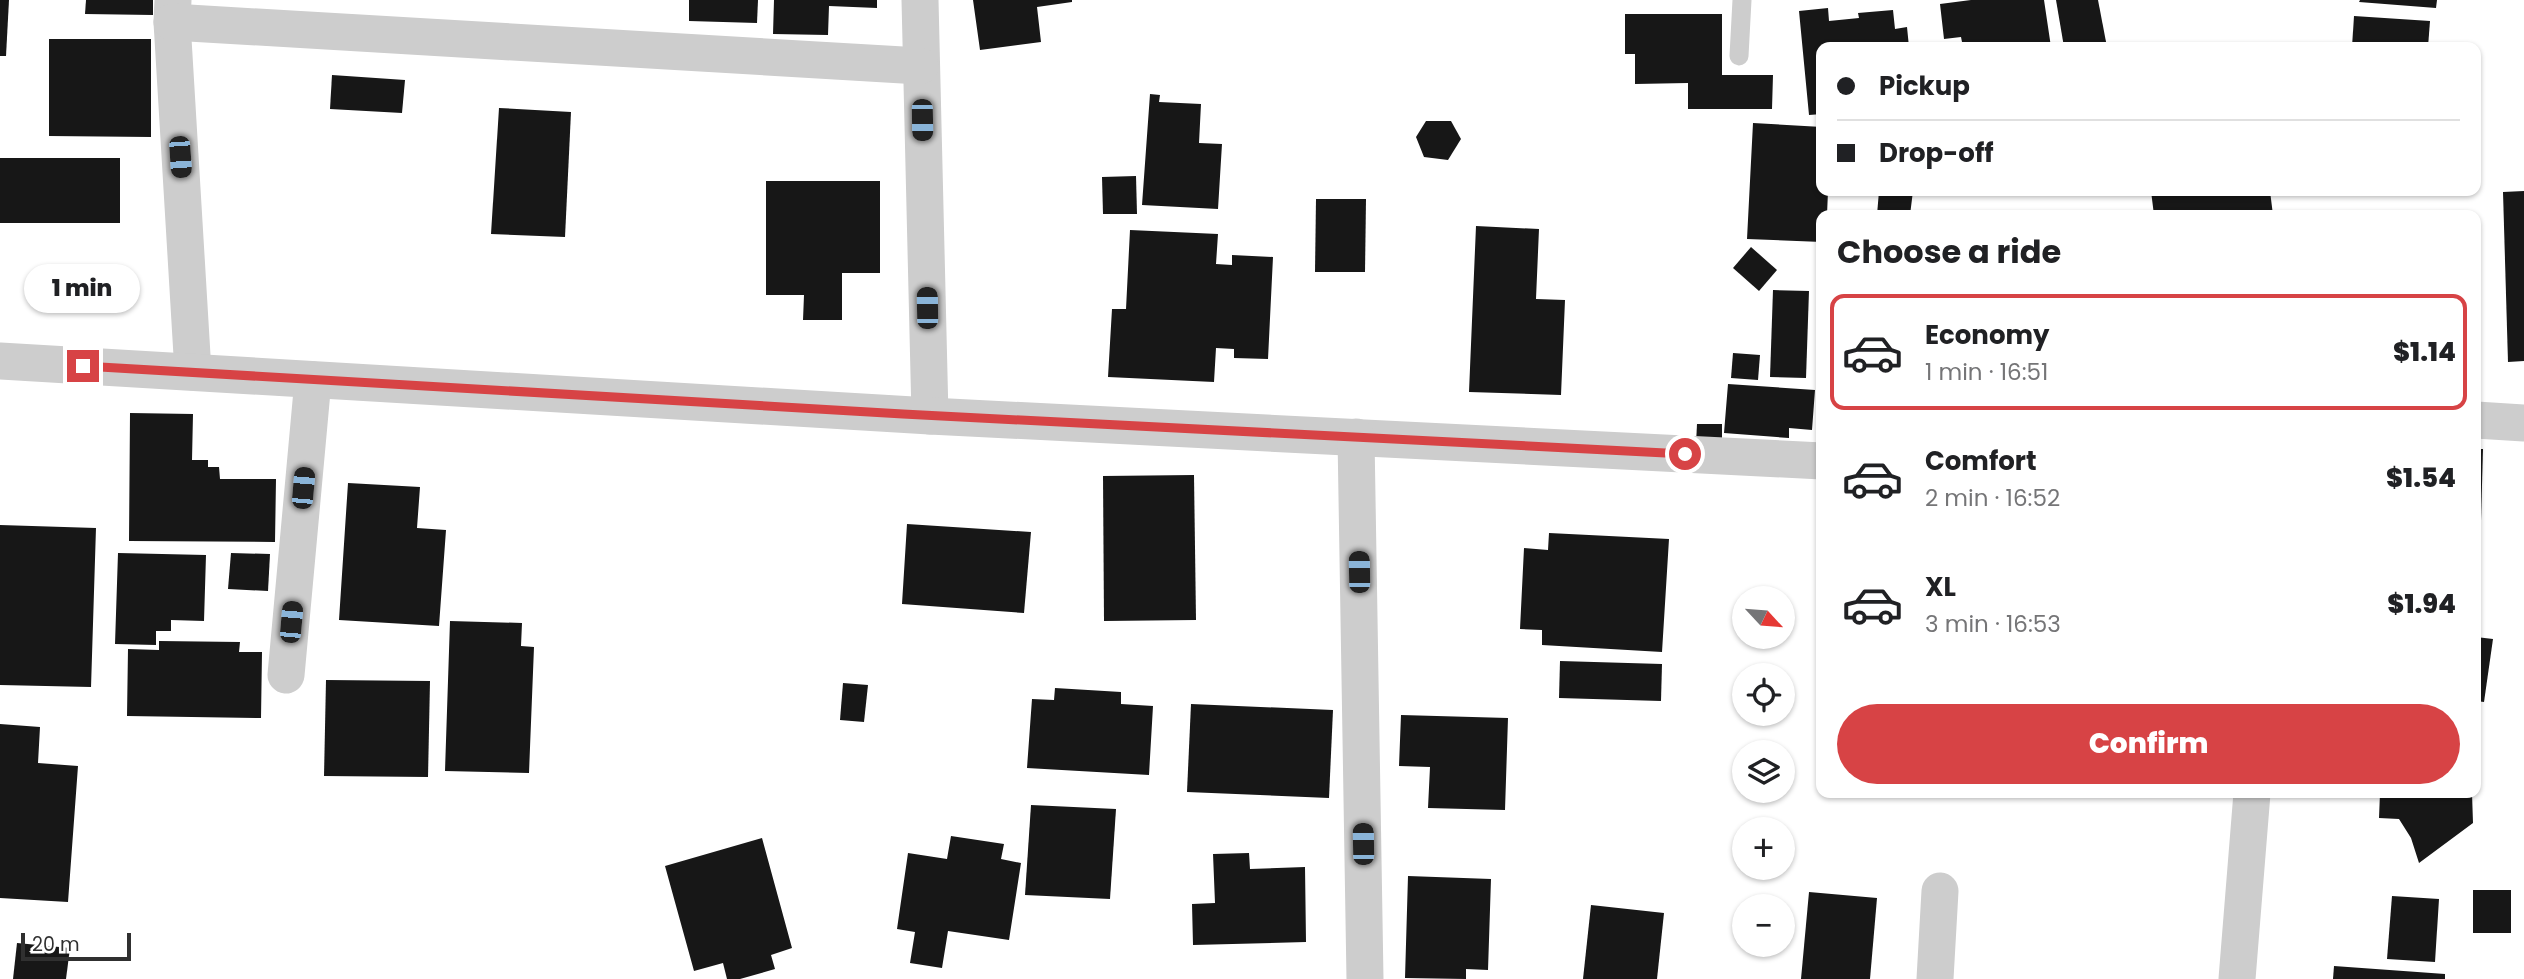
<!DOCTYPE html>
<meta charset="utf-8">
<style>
:root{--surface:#fff;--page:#f2f2f2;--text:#202124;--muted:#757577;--line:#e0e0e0;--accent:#d74345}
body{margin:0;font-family:Poppins,sans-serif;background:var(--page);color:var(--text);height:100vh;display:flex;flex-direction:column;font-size:26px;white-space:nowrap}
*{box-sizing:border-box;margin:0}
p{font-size:23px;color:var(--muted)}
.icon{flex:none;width:38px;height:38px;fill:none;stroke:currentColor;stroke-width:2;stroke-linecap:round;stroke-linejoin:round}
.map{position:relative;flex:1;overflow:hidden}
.drawer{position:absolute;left:1816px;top:210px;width:665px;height:588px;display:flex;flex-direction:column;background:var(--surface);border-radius:14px;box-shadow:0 2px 5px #0004}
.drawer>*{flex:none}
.guide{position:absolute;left:1816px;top:42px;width:665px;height:154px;border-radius:14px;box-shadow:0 2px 5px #0004;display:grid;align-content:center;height:154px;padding:0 21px;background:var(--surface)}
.needle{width:46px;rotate:116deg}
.controls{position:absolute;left:1732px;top:586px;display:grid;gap:14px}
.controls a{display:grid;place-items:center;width:63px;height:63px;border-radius:50%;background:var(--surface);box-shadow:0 2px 5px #0004;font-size:35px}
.scale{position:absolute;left:21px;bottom:18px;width:110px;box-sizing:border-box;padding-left:7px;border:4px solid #303030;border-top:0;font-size:19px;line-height:24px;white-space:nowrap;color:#303030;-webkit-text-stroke:5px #fff;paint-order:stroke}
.end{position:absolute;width:32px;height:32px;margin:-16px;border:9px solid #d74345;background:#fff;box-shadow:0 0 0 4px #fff}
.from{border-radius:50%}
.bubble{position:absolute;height:49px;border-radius:24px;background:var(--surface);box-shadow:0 2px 5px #0004;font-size:23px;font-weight:800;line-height:49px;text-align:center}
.car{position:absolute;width:21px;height:42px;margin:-21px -10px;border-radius:9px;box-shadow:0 0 5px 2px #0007;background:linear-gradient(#222 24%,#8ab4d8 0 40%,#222 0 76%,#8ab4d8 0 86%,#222 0)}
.guide b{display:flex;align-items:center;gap:24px;height:66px;font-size:26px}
.guide b+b{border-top:2px solid var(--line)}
.guide i{width:18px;height:18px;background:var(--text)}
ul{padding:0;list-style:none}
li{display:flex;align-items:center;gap:21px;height:116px;margin:0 14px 10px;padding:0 7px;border:4px solid transparent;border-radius:14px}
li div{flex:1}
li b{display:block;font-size:26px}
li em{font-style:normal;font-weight:800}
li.active{border-color:var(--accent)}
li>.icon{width:63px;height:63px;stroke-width:1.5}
h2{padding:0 21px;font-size:32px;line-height:84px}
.primary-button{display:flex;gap:14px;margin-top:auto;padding:14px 21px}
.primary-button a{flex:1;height:80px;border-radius:42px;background:var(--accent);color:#fff;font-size:28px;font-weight:800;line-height:80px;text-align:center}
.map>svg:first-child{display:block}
.building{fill:#171717}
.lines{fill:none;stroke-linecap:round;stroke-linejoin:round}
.service{stroke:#cdcdcd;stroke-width:19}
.minor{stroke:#cdcdcd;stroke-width:37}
.route{stroke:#d74345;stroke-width:9}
</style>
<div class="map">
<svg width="2524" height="979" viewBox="0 0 2524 979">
<rect width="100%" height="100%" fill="#fff"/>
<!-- building -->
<g class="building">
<path d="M0,0H9L6,56H0Z"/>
<path d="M86,0H153V15L85,14Z"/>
<path d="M689,0H758L757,23L689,21Z"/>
<path d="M774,0H877V8L829,6L828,35L773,34Z"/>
<path d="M973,0H1072V2L1037,7L1041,42L980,50Z"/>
<path d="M1971,0H2044L2051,47H1963L1961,37L1944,39L1940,4Z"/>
<path d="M2056,0H2098L2107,47H2064Z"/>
<path d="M2360,0H2437L2436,8L2359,2Z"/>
<path d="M1828,8L1829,21L1859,18L1858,13L1893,10L1895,29L1907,27L1909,47H1822V114L1809,115L1799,11Z"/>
<path d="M1625,14H1722V75H1773L1772,109H1688V83L1635,84V54H1625Z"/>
<path d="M2354,16L2430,21L2428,47H2352Z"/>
<path d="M49,39H151V137L49,136Z"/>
<path d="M332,75L405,80L402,113L330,109Z"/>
<path d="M1150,94L1160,95L1159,102L1201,104L1199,143L1222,144L1218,209L1142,205Z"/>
<path d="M499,108L571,112L565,237L491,234Z"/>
<path d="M1426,121H1451L1461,139L1448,160L1424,157L1416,137Z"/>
<path d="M1753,123L1822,127V191H1828L1827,215H1822V242L1747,239Z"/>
<rect x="0" y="158" width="120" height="65"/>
<path d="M1136,176L1137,214H1103L1102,177Z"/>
<path d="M766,181H880V273H842V320H803L804,295H766Z"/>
<path d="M1879,191H1913L1910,215H1877Z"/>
<path d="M2151,191H2270L2273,215H2154Z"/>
<path d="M2524,191V361L2508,362L2503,192Z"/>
<path d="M1316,199H1366L1365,272H1315Z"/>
<path d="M1476,226L1539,229L1536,299L1565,300L1561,395L1469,392Z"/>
<path d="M1130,230L1218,234L1216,264L1232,265V255L1273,257L1268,359L1234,358V349L1216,348L1214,382L1108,377L1112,309H1126Z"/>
<path d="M1751,247L1777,270L1759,291L1733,268Z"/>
<path d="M1773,290L1809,291L1806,378L1770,377Z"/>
<path d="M1733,353L1760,355L1758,380L1731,378Z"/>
<path d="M1728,384L1815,390L1812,430L1789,428V438L1724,433Z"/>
<path d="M130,413L193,414L192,460H208V467H219L220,479H276L275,542L129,541Z"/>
<path d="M1697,424H1722V444H1696Z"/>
<path d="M2476,449H2483L2480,557H2476Z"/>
<path d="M1194,475L1196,620L1104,621L1103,476Z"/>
<path d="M348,483L420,487L417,528L446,530L439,626L339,620Z"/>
<path d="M907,524L1031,532L1024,613L902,604Z"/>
<path d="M0,525L96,528L91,687L0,685Z"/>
<path d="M1549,533L1669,539L1662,652L1542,645V630L1520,629L1524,548L1548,550Z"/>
<path d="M118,553L206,555L204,621L171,620V631H156V645L115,644Z"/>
<path d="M231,553L270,554L268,591L228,589Z"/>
<path d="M450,621L522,623L521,646L534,647L529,773L445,771Z"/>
<path d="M2476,637L2493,639L2484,702L2476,701Z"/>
<path d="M159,641L240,642L239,652H262L261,718L127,716L128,649L159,650Z"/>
<path d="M1560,661L1662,664L1661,701L1559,698Z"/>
<path d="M326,680L430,681L428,777L324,776Z"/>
<path d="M843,683L868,685L864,722L840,720Z"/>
<path d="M1055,688L1121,692V704L1153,706L1149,775L1027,768L1032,699L1054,700Z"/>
<path d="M1191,704L1333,710L1329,798L1187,792Z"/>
<path d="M1401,715L1508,718L1505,810L1428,808L1430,767L1399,766Z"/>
<path d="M0,724L40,727L38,763L78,766L68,902L0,898Z"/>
<path d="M2380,793H2472L2473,823L2419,863L2411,838L2399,819L2379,818Z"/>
<path d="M1031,805L1116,809L1110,899L1025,895Z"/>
<path d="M951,836L1004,844L1001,859L1021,863L1009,940L948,931L942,968L910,963L915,932L897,929L908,853L947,859Z"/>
<path d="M762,838L792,948L771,955L775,969L740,979H727L723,963L694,971L665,866Z"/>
<path d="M1249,853L1250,869L1305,867L1306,942L1193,945L1192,904L1215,903L1213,854Z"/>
<path d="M1408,876L1491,879L1488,970L1466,969V979L1405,978Z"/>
<rect x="2473" y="890" width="38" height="43"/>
<path d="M1809,892L1877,898L1870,979H1801Z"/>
<path d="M2392,896L2439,899L2435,962L2387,959Z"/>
<path d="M1591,905L1664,913L1657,979H1583Z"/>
<path d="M17,943L70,948L66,979H13Z"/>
<path d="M2334,966L2445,974V979H2333Z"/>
</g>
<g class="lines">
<!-- service -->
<path class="service" d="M1739,56L1742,0"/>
<!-- minor -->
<g class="minor">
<path d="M173,0L172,22L193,372"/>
<path d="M920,0L930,416"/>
<path d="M172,22L920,66"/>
<path d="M0,361L930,416L1822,461"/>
<path d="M2476,420L2524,423"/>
<path d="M1356,437L1365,979"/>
<path d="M286,675L313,380"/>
<path d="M1935,979L1940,891"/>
<path d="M2237,979L2252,793"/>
</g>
</g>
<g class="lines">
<!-- route -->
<path class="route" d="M83,366L903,414L1685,454"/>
</g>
</svg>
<div class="controls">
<a><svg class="needle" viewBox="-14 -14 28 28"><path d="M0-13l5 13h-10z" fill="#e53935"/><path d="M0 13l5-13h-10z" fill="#757577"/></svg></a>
<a><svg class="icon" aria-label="locate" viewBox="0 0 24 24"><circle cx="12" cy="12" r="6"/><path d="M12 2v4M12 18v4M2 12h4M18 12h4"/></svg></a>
<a><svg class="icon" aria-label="layers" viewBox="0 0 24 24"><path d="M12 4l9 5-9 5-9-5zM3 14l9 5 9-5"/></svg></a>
<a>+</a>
<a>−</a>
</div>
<div class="scale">20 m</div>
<i class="end from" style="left:1685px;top:454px"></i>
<i class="end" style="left:83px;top:366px"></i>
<div class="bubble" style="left:24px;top:264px;width:116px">1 min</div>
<i class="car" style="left:922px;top:120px;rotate:179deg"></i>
<i class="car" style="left:180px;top:157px;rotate:176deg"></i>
<i class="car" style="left:927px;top:308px;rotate:359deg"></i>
<i class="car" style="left:303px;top:488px;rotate:5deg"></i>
<i class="car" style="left:1359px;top:572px;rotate:359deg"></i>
<i class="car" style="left:291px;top:622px;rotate:5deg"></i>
<i class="car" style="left:1363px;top:844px;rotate:359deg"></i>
<div class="guide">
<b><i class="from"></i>Pickup</b>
<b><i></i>Drop-off</b>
</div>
<section class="drawer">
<h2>Choose a ride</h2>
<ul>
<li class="active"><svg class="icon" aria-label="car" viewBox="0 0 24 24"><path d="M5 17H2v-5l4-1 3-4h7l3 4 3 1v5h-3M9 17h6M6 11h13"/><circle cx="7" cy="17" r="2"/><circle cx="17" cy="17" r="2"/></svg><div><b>Economy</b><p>1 min · 16:51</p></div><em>$1.14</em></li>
<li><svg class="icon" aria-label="car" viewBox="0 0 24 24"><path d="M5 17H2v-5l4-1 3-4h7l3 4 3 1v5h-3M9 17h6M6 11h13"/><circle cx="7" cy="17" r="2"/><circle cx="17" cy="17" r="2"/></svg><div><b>Comfort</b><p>2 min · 16:52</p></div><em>$1.54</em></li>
<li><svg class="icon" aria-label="car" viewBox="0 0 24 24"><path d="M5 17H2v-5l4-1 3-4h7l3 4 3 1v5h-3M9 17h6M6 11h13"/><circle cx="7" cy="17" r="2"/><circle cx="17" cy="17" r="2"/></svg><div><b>XL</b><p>3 min · 16:53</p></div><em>$1.94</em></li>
</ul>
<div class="primary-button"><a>Confirm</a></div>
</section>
</div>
